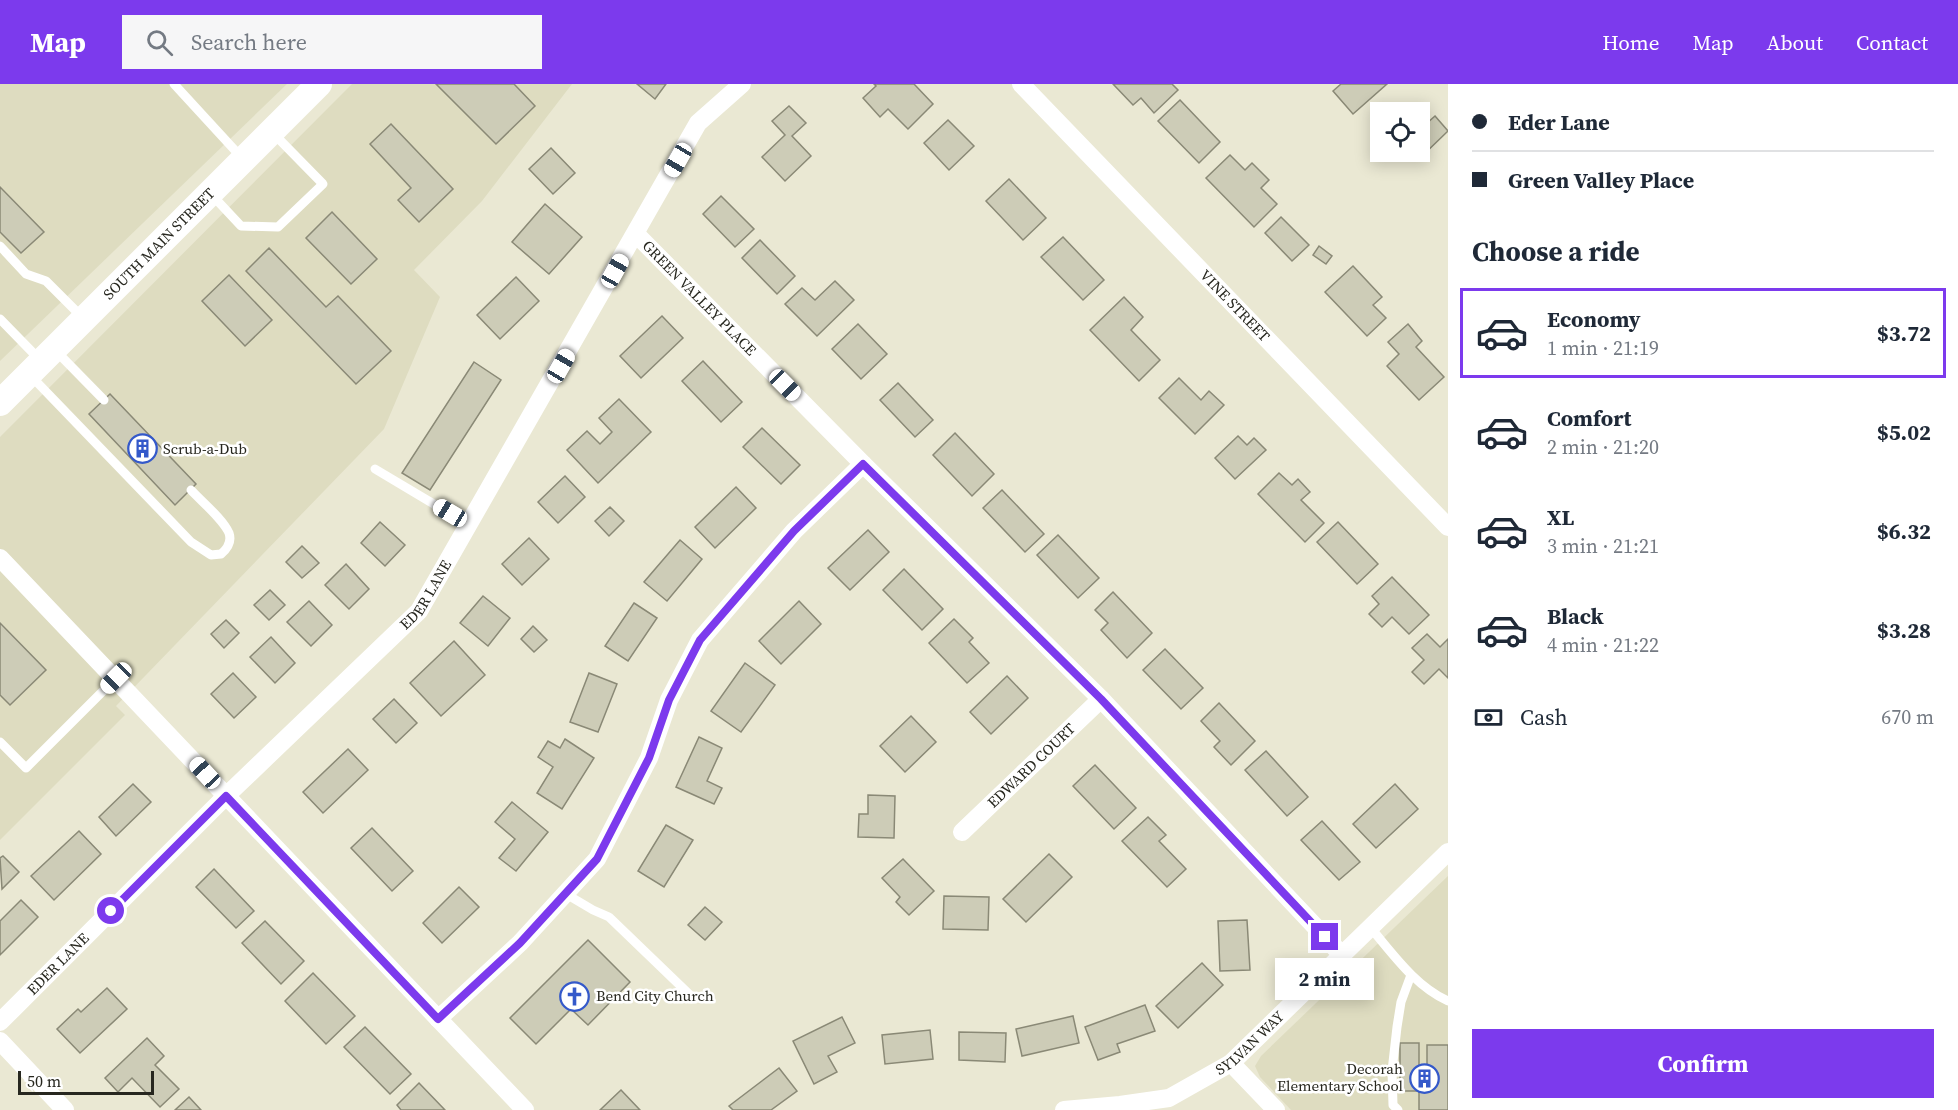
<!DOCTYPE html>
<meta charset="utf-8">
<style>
:root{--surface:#fff;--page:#f6f6f7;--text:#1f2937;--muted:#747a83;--line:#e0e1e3;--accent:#7c3aed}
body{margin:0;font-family:"Source Serif 4",serif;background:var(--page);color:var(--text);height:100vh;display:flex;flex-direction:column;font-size:22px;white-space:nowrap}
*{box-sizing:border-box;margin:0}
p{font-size:20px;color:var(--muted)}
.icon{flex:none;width:33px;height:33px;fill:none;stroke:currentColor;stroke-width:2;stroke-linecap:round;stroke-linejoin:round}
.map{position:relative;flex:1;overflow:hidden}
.sheet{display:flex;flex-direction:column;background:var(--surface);width:510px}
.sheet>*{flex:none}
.guide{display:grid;align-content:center;height:132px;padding:0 24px;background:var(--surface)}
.tools{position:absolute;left:1370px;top:18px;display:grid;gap:12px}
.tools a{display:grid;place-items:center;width:60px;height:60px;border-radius:0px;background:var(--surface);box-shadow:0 3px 15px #0003;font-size:30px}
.scale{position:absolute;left:18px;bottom:15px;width:136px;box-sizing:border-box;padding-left:6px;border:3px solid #27271f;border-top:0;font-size:16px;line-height:21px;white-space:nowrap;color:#27271f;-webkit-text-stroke:4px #fff;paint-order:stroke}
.end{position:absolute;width:27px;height:27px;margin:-14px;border:8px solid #7c3aed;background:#fff;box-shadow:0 0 0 3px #fff}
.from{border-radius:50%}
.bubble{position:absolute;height:42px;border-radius:0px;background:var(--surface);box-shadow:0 3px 15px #0003;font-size:20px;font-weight:700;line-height:42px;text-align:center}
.car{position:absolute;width:18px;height:36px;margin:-18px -9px;border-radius:8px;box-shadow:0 0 4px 2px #0007;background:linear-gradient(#fff 24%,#345 0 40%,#fff 0 76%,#345 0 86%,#fff 0)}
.guide b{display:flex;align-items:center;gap:21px;height:57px;font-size:22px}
.guide b+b{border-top:2px solid var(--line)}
.guide i{width:15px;height:15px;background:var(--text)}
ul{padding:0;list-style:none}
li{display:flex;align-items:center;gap:18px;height:90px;margin:0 12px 9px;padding:0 12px;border:3px solid transparent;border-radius:0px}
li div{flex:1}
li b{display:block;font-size:22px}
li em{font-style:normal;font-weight:700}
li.selected{border-color:var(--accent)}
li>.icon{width:54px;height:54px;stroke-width:1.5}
h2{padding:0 24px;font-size:27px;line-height:72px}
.pay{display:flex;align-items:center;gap:15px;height:66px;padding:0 24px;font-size:22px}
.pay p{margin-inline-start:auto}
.cta{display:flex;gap:12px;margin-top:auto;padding:12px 24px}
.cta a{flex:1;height:69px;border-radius:0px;background:var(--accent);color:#fff;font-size:24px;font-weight:700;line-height:69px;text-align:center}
header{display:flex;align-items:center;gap:36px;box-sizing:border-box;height:84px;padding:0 30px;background:var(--accent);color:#fff}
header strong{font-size:28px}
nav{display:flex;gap:33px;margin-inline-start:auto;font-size:21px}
.search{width:420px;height:54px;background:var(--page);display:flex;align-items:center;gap:15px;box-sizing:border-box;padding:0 21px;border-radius:0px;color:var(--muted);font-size:22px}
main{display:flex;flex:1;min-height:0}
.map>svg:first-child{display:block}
.built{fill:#dedcc0}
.building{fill:#cdccb7;stroke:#8a8976;stroke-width:1.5}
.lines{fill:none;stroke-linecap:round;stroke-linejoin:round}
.service{stroke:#fff;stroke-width:9}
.minor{stroke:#fff;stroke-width:18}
.secondary{stroke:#fff;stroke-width:26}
.route{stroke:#7c3aed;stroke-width:8}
.labels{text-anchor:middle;stroke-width:5;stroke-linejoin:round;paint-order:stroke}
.street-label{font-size:15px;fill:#27271f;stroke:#fff}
.poi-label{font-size:15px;fill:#27271f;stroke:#fff;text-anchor:start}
</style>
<header>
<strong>Map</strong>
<div class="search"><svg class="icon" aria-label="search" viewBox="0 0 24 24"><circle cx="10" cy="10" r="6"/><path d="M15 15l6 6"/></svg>Search here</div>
<nav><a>Home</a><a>Map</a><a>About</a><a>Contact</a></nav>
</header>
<main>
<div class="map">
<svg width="1448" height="1026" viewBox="0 0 1448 1026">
<rect width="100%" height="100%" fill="#eae8d3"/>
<!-- built -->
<g class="built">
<path d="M0,0H287L0,277Z"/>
<path d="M352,0H572L482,117L414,186L440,213L384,345L116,622L125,631L0,756V353Z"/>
<path d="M1448,792V1026H1291L1260,993L1255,982L1261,972Z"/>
</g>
<!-- building -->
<g class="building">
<path d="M436,0H514L535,22L496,60Z"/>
<path d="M637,0H666L655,15Z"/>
<path d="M874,0H914L933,20L908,45L888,25L880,33L863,14L876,2Z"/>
<path d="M1113,0H1172L1178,6L1154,29L1141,14L1133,21Z"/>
<path d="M1341,0H1387L1353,30L1333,7Z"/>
<path d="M1180,16L1220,58L1199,79L1158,37Z"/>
<path d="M789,22L806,39L792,52L811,72L785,97L762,73L785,51L772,37Z"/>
<path d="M1435,32L1448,47L1420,74L1413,68H1419V33L1426,40Z"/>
<path d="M948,36L974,62L949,86L924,59Z"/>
<path d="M391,40L453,105L419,138L398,116L411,104L370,60Z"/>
<path d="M551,64L575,89L553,110L529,85Z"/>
<path d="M1230,71L1245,86L1252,79L1269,96L1261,104L1277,120L1254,143L1206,94Z"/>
<path d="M1009,95L1046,134L1023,156L986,117Z"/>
<path d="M0,103L44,148L21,169L0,148Z"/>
<path d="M721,112L754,145L735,163L703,130Z"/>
<path d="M545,120L582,153L549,190L512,158Z"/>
<path d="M332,128L377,175L351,200L306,154Z"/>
<path d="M1281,133L1309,161L1292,177L1265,149Z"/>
<path d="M1063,153L1104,196L1083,216L1041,173Z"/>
<path d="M760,156L795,192L777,210L742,174Z"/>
<path d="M1319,162L1332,172L1326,180L1313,171Z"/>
<path d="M269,164L326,223L338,212L391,267L356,300L246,187Z"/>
<path d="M1353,182L1382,213L1373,221L1386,234L1367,252L1325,208Z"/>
<path d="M229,191L272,236L245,262L202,217Z"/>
<path d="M516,193L539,217L500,255L477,231Z"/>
<path d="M835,197L854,216L817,252L785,220L802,204L815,216Z"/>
<path d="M1124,213L1143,233L1131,246L1160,276L1139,297L1090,246Z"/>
<path d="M662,232L683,254L641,294L620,272Z"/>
<path d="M858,240L887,270L861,295L832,265Z"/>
<path d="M1408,240L1422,257L1416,263L1444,293L1419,316L1387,282L1399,270L1388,258Z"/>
<path d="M703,277L742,318L721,338L682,297Z"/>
<path d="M474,278L501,296L430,406L402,389Z"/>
<path d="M1179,294L1201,316L1209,307L1224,321L1195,350L1159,314Z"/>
<path d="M898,299L933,336L915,353L880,316Z"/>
<path d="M110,310L196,400L175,421L89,330Z"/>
<path d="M619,315L651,348L598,399L567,366L587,347L600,360L612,348L599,334Z"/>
<path d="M762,344L800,381L781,400L743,363Z"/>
<path d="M955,349L994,390L972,412L933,371Z"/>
<path d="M1238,352L1247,361L1254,354L1266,366L1235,395L1215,374Z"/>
<path d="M1279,389L1292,401L1298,395L1310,408L1301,416L1324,439L1305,458L1258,410Z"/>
<path d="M565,392L585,413L558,439L538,418Z"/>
<path d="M736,403L756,424L715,464L695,443Z"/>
<path d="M1002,406L1044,450L1025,468L983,424Z"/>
<path d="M610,423L624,437L609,452L595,437Z"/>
<path d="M380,438L405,461L385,482L361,459Z"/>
<path d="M1338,438L1378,480L1357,500L1317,458Z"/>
<path d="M868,446L889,468L850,506L828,484Z"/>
<path d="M1058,451L1099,494L1078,514L1037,471Z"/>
<path d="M529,454L549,475L522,501L502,480Z"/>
<path d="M680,456L702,475L667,517L644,498Z"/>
<path d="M302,462L319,479L302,494L286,478Z"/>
<path d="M346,480L369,505L349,525L325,501Z"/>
<path d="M904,485L943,525L922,546L883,506Z"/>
<path d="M1392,493L1429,531L1409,550L1392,533L1382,543L1369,530L1379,520L1372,512Z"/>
<path d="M270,506L285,521L269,536L254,521Z"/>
<path d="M1113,508L1152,549L1127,574L1101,546L1108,539L1095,526Z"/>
<path d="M483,512L510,534L488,562L460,539Z"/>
<path d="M309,517L332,541L311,562L287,538Z"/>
<path d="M799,517L821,540L781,580L759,557Z"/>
<path d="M634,519L657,534L628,577L605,562Z"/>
<path d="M954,535L973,554L969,558L989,579L967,599L929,559Z"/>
<path d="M226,536L239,549L224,564L211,550Z"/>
<path d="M0,539L46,586L10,621L0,611Z"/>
<path d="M533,542L547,556L534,568L521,555Z"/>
<path d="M1427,550L1440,563L1448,555V594L1439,585L1424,600L1412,588L1424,576L1412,564Z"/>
<path d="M271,553L295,579L275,599L250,573Z"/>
<path d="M454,557L485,591L441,632L410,599Z"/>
<path d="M1165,565L1203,604L1181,625L1143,586Z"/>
<path d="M745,579L775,601L741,648L711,627Z"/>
<path d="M233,589L256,613L234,634L211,610Z"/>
<path d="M589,589L617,600L598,648L570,638Z"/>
<path d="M1007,592L1028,614L991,650L970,628Z"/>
<path d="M394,615L417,639L396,659L373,635Z"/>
<path d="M1219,619L1255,657L1231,681L1214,663L1220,657L1201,637Z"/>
<path d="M911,632L936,658L905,688L880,662Z"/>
<path d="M699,653L722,664L707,697L722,704L714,720L676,703Z"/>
<path d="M565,655L594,674L562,725L537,709L553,683L538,673L548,657L560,664Z"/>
<path d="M348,665L368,686L323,729L303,708Z"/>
<path d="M1266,667L1308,713L1287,732L1245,686Z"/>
<path d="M1095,681L1136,724L1114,745L1073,702Z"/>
<path d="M133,700L151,718L116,752L99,733Z"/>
<path d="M1395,700L1418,725L1376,764L1353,740Z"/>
<path d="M868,711L895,712L894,754L858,753L859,730H868Z"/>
<path d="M512,718L548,748L516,787L499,774L515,755L495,738Z"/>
<path d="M1148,733L1166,751L1159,757L1186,785L1167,803L1122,757Z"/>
<path d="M1322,737L1360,778L1339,796L1301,756Z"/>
<path d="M666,741L693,756L664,803L638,787Z"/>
<path d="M372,744L413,787L392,807L351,764Z"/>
<path d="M79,747L101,770L54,816L31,792Z"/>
<path d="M1049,770L1072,793L1026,838L1003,815Z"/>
<path d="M3,772L19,788L2,805L0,774Z"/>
<path d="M903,775L934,807L909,831L896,818L900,813L882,794Z"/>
<path d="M214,785L254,827L236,844L196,803Z"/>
<path d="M459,803L479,823L442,859L423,839Z"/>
<path d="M944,812L989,813L988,846L943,845Z"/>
<path d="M21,816L38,833L0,871V837Z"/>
<path d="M705,823L722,838L705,856L688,841Z"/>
<path d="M1247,836L1250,886L1220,887L1218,837Z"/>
<path d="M265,837L304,877L281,900L242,859Z"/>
<path d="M588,856L630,898L588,941L571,925L536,960L510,934Z"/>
<path d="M1202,879L1223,901L1178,944L1156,922Z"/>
<path d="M313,889L355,932L326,960L285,917Z"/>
<path d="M107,904L127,925L80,969L57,945L78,925L81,928Z"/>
<path d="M1145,921L1155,947L1117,960L1120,968L1098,976L1085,943Z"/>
<path d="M1073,932L1079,959L1022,972L1016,945Z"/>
<path d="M842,933L855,959L828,972L837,988L814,1000L793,957Z"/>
<path d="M365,943L411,990L390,1010L344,963Z"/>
<path d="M930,946L933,975L885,980L882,951Z"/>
<path d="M959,948L1006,949L1005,978L959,976Z"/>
<path d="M147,954L164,972L155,981L179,1005L160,1023L132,994L118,1008L105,994Z"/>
<path d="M1400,959H1419V982H1427V961H1448V1026H1419V1007H1400Z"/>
<path d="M779,984L797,1007L771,1026H733L729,1022Z"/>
<path d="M419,999L445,1026H401L397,1021Z"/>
<path d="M621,1006L640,1026H600Z"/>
<path d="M189,1013L201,1026H175Z"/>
</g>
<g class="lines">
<!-- service -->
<g class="service">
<path d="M174,0L242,74"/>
<path d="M212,111L241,142L278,143L323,100L272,48"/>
<path d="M0,162L26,190L46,197L83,234"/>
<path d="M0,235L40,276"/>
<path d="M55,266L104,316"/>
<path d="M30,291L191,458L211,471L221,470C227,465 232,458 229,449C223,435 201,417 191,406"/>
<path d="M375,385L469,441"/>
<path d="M0,658L26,684L116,594"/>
<path d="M566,810L593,826L609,833L690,911"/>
<path d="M1370,843C1393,870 1415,902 1448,917"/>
<path d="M1398,1026L1393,1021L1392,987L1397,943L1401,918L1411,891"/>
</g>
<!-- minor -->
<g class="minor">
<path id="s1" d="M1021,0L1448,443"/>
<path id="s2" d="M636,150L863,380L1101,615L1341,870"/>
<path d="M0,474L525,1026"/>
<path id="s3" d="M962,748L1101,615"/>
<path d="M438,935L520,859L597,775L649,674L669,616L700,556L794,447L863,380"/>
<path id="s4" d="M0,938L226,712L419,527L698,39L742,0"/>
<path d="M0,957L65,1026"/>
<path d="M1231,979L1276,1026"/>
<path id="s5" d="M1064,1026L1120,1021L1169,1014L1231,979L1448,768"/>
</g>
<!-- secondary -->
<path class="secondary" id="s6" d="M0,319L319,0"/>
</g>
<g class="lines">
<!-- route -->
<path class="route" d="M111,827L226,712L438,935L520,859L597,775L649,674L669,616L700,556L794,447L863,380L1101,615L1325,853"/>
</g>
<!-- icons -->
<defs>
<symbol id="building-ring" viewBox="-11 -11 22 22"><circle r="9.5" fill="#fff" stroke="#3459ca" stroke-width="1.5"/><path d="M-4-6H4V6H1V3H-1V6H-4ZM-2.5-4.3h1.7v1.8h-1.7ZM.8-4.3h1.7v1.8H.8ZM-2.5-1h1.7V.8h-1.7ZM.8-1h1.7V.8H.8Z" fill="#3459ca"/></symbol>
<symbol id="church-ring" viewBox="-11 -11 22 22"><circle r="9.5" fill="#fff" stroke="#3459ca" stroke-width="1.5"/><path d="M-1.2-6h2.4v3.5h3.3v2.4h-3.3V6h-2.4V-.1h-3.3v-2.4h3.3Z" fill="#3459ca"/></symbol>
</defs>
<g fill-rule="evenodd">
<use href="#building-ring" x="126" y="348" width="33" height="33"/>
<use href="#church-ring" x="558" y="896" width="33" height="33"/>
<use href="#building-ring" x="1408" y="978" width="33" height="33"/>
</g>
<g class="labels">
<!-- street labels -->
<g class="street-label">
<text dy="5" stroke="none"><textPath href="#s6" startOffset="225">SOUTH MAIN STREET</textPath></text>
<text dy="5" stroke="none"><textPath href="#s2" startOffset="90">GREEN VALLEY PLACE</textPath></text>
<text dy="5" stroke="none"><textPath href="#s1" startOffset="308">VINE STREET</textPath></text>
<text dy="5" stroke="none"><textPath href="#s4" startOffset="604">EDER LANE</textPath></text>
<text dy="5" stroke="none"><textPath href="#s3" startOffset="96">EDWARD COURT</textPath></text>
<text dy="5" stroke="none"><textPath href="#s4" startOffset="82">EDER LANE</textPath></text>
<text dy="5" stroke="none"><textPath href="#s5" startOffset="204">SYLVAN WAY</textPath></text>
</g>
<!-- poi labels -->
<g class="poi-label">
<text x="163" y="370">Scrub-a-Dub</text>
<text x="596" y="917">Bend City Church</text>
<text x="1403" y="990" text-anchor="end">Decorah<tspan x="1403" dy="17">Elementary School</tspan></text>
</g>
</g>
</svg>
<div class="tools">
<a><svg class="icon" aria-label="locate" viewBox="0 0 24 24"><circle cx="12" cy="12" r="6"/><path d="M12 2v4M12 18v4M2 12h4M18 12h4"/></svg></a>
</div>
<div class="scale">50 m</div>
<i class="end from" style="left:111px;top:827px"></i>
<i class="end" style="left:1325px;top:853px"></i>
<div class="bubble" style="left:1275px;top:874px;width:99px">2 min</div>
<i class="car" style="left:678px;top:76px;rotate:210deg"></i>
<i class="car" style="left:615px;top:187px;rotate:29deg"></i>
<i class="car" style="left:561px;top:282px;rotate:30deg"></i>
<i class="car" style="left:785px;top:301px;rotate:135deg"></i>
<i class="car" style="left:450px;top:429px;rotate:301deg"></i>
<i class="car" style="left:116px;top:594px;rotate:225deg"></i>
<i class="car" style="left:205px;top:689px;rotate:317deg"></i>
</div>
<section class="sheet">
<div class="guide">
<b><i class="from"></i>Eder Lane</b>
<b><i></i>Green Valley Place</b>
</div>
<h2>Choose a ride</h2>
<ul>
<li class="selected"><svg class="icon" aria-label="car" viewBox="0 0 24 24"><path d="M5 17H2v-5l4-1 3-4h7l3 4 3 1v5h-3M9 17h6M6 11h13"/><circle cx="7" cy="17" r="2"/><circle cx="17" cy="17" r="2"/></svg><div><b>Economy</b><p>1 min · 21:19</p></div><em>$3.72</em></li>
<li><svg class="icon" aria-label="car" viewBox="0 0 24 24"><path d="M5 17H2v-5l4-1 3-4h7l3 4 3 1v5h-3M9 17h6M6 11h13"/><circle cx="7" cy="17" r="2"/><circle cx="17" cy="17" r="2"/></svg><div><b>Comfort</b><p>2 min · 21:20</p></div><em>$5.02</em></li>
<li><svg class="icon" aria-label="car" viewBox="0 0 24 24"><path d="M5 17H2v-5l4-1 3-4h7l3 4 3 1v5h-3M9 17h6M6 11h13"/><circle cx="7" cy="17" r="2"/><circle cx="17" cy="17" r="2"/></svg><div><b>XL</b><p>3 min · 21:21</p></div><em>$6.32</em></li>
<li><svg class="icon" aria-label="car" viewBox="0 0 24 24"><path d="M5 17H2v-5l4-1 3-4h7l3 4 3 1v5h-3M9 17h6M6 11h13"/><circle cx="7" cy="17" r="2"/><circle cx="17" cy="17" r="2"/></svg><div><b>Black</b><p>4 min · 21:22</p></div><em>$3.28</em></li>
</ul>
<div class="pay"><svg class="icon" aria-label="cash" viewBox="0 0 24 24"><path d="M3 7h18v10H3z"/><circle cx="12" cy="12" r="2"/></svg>Cash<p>670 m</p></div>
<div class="cta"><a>Confirm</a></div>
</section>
</main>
